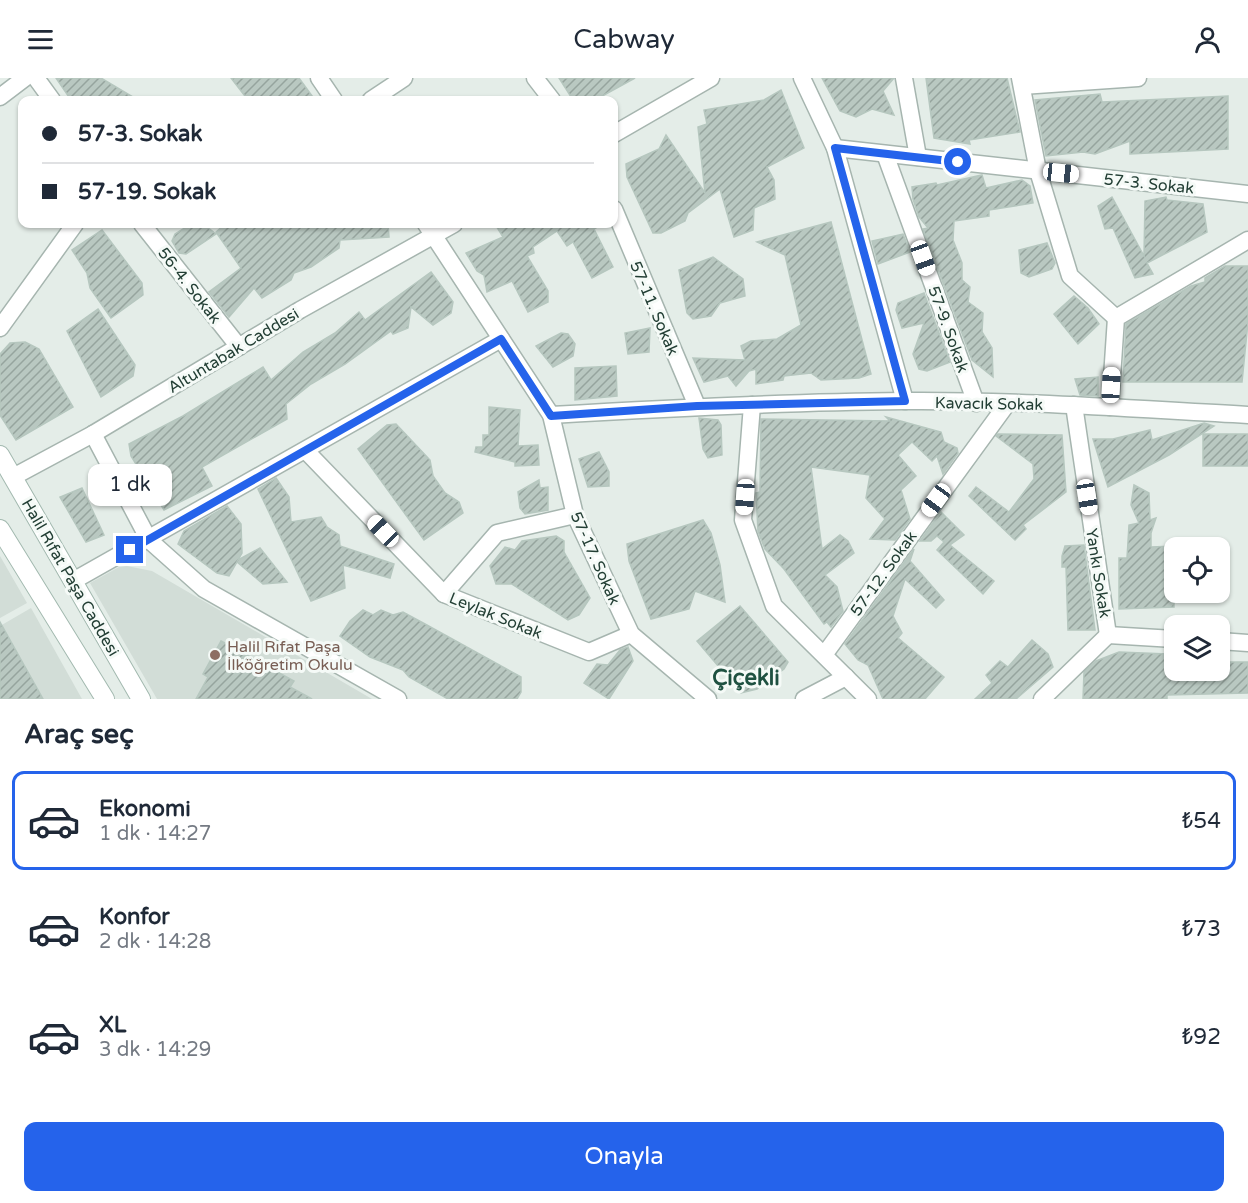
<!DOCTYPE html>
<html lang="tr">
<meta charset="utf-8">
<style>
:root{--surface:#fff;--page:#f6f6f7;--text:#1f2937;--muted:#747a83;--line:#e0e1e3;--accent:#2563eb}
body{margin:0;font-family:"Varela Round",sans-serif;background:var(--page);color:var(--text);height:100vh;display:flex;flex-direction:column;font-size:22px;white-space:nowrap}
*{box-sizing:border-box;margin:0}
p{font-size:20px;color:var(--muted)}
.icon{flex:none;width:33px;height:33px;fill:none;stroke:currentColor;stroke-width:2;stroke-linecap:round;stroke-linejoin:round}
.map{position:relative;height:621px;overflow:hidden}
.side{display:flex;flex-direction:column;background:var(--surface);flex:1}
.side>*{flex:none}
.top-card{position:absolute;left:18px;top:18px;width:600px;height:132px;border-radius:12px;box-shadow:0 2px 4px #0004;display:grid;align-content:center;height:132px;padding:0 24px;background:var(--surface)}
.controls{position:absolute;left:1164px;top:459px;display:grid;gap:12px}
.controls a{display:grid;place-items:center;width:66px;height:66px;border-radius:12px;background:var(--surface);box-shadow:0 2px 4px #0004;font-size:30px}
.end{position:absolute;width:27px;height:27px;margin:-14px;border:8px solid #2563eb;background:#fff;box-shadow:0 0 0 3px #fff}
.from{border-radius:50%}
.bubble{position:absolute;height:42px;border-radius:12px;background:var(--surface);box-shadow:0 2px 4px #0004;font-size:20px;font-weight:600;line-height:42px;text-align:center}
.car{position:absolute;width:18px;height:36px;margin:-18px -9px;border-radius:8px;box-shadow:0 0 4px 2px #0007;background:linear-gradient(#fff 24%,#345 0 40%,#fff 0 76%,#345 0 86%,#fff 0)}
.top-card b{display:flex;align-items:center;gap:21px;height:57px;font-size:22px}
.top-card b+b{border-top:2px solid var(--line)}
.top-card i{width:15px;height:15px;background:var(--text)}
ul{padding:0;list-style:none}
li{display:flex;align-items:center;gap:18px;height:99px;margin:0 12px 9px;padding:0 12px;border:3px solid transparent;border-radius:12px}
li div{flex:1}
li b{display:block;font-size:22px}
li em{font-style:normal;font-weight:600}
li.active{border-color:var(--accent)}
li>.icon{width:54px;height:54px;stroke-width:1.5}
h2{padding:0 24px;font-size:27px;line-height:72px}
.action{display:flex;gap:12px;margin-top:auto;padding:12px 24px}
.action a{flex:1;height:69px;border-radius:12px;background:var(--accent);color:#fff;font-size:24px;font-weight:600;line-height:69px;text-align:center}
header{display:flex;justify-content:space-between;align-items:center;height:78px;padding:0 24px;background:var(--surface);font-size:27px;font-weight:600}
.map>svg:first-child{display:block}
.built{fill:#d2ddd7}
.building{fill:url(#building-hatch);stroke:#b6c7bf;stroke-width:1.5}
.lines{fill:none;stroke-linecap:round;stroke-linejoin:round}
.minor-casing{stroke:#a6b5af;stroke-width:19}
.secondary-casing{stroke:#a2b9af;stroke-width:20}
.minor{stroke:#fff;stroke-width:16}
.secondary{stroke:#fff;stroke-width:18}
.route{stroke:#2563eb;stroke-width:8}
.education-dot{fill:#8d6e63;stroke:#f5faf7;stroke-width:2}
.labels{text-anchor:middle;stroke-width:6;stroke-linejoin:round;paint-order:stroke}
.street-label{font-size:16px;fill:#233f35;stroke:#f5faf7}
.education-label{font-size:16px;fill:#785e54;stroke:#f5faf7;text-anchor:start}
.district-label{font-size:22px;font-weight:bold;fill:#1f5141;stroke:#f5faf7}
</style>
<header><svg class="icon" aria-label="menu" viewBox="0 0 24 24"><path d="M4 6h16M4 12h16M4 18h16"/></svg>Cabway<svg class="icon" aria-label="person" viewBox="0 0 24 24"><circle cx="12" cy="8" r="4"/><path d="M4 21q1-7 8-7t8 7"/></svg></header>
<div class="map">
<svg width="1248" height="621" viewBox="0 0 1248 621">
<defs>
<pattern id="building-hatch" width="6" height="6" patternUnits="userSpaceOnUse" patternTransform="scale(1.5)"><rect width="6" height="6" fill="#b9c8c1"/><path d="M-1 1l2-2M0 6l6-6M5 7l2-2" fill="none" stroke="#96a49e"/></pattern>
</defs>
<rect width="100%" height="100%" fill="#e4ede8"/>
<!-- built -->
<g class="built">
<path d="M0,478L27,525L0,540Z"/>
<path d="M127,488L152,493L372,621H157L90,505L119,489Z"/>
<path d="M31,530L82,621H0V548Z"/>
</g>
<!-- building -->
<g class="building">
<path d="M56,0H101L138,22H71Z"/>
<path d="M231,0H299L315,22H248Z"/>
<path d="M559,0H635L595,22H573Z"/>
<path d="M822,0H894L883,13L894,37L872,31L856,39L840,33Z"/>
<path d="M926,0H1007L1020,54L969,62L970,66L934,60Z"/>
<path d="M781,12L804,70L767,89L774,102L775,121L754,130L753,152L734,159L720,111L688,135L685,143L661,155H653L627,99L626,86L659,71L666,57L705,115L698,49L707,46L704,32L764,22Z"/>
<path d="M1100,16L1102,24L1228,18V71L1130,76V63L1095,76L1083,74L1046,78L1035,22Z"/>
<path d="M982,97L986,110L1022,102L1030,108L1033,125L989,132V138L954,143L953,162L962,185V202L970,209L968,224L983,235L982,254L992,270L993,299L972,282L923,151L928,150L919,139L913,121L912,109L936,105L937,107Z"/>
<path d="M1112,119L1144,178L1145,123L1166,119L1167,122L1203,126L1207,154L1147,185L1153,196L1135,200L1113,150L1105,151L1098,128Z"/>
<path d="M831,144L871,296L859,300L821,302L811,295L784,298L783,302L756,306V291L749,293L736,308L728,298L704,304L693,280L745,282L741,268L751,263L777,261L801,247L785,177L757,164Z"/>
<path d="M191,146H203L216,156L186,176L179,175L172,163L175,156Z"/>
<path d="M225,146H388L389,159L340,162L339,170L311,189L294,195L291,202L262,220L254,210L229,239L209,214L241,190L216,154Z"/>
<path d="M495,146H602L594,151L613,189L592,200L573,164L567,168L557,153L533,169L534,175L527,178L548,213V224L528,234L512,203L487,214L484,197L477,193L466,175L503,159Z"/>
<path d="M102,152L142,205L143,217L111,240L90,210L87,195L72,172Z"/>
<path d="M903,156L910,174L878,186L872,163Z"/>
<path d="M1047,165L1055,185L1052,191L1029,199L1021,195L1019,172Z"/>
<path d="M713,179L743,201L745,218L720,225L711,238L693,241L687,235L679,192Z"/>
<path d="M1225,188H1248V244L1242,304H1123L1126,246L1191,208L1205,204V200Z"/>
<path d="M431,194L453,224L451,235L433,247L411,229L408,250L393,256L391,253L345,286L311,306L286,326L287,341L202,389L212,408L164,432L131,378L129,366L183,338L263,289L271,302L303,274L335,255L359,234L365,242Z"/>
<path d="M924,215L950,284L927,293L919,291L913,276L924,245L902,250L896,232L898,225Z"/>
<path d="M1074,218L1088,230L1099,246L1078,266L1054,236Z"/>
<path d="M98,231L135,287L133,298L101,319L67,253Z"/>
<path d="M650,250L649,274L628,276L625,255Z"/>
<path d="M561,255L568,256L575,266L573,278L553,289L536,268Z"/>
<path d="M25,264L39,271L73,329L16,362L0,337V276L10,265Z"/>
<path d="M616,288L617,318L575,322V290Z"/>
<path d="M1098,299V318L1080,317L1075,301Z"/>
<path d="M489,329L520,332L518,368L538,367L539,387L515,388V384L475,374L476,369H483V357H489Z"/>
<path d="M886,339L941,354L944,364L957,370L958,375L943,396L937,378L932,383L912,364L898,377L916,398L901,412L910,441L895,462L870,461L885,441L866,420L870,397L811,389L822,471L840,457L848,463L854,475L825,497L837,509L843,533L831,549L827,544L824,546L784,491L765,471L758,453L756,415L760,414L761,341L890,343Z"/>
<path d="M699,340L718,342L721,347L722,377L708,380L703,371Z"/>
<path d="M1204,345L1214,348L1169,377L1108,409L1093,361H1113L1150,352L1152,362Z"/>
<path d="M396,346L430,382L433,398L445,415L459,424L463,435L424,462L358,371L387,347Z"/>
<path d="M998,356L1062,357L1066,414L1023,447L1026,451L1015,462L969,418L976,409L1009,434L1034,401L1033,386L996,358Z"/>
<rect x="1203" y="356" width="45" height="32"/>
<path d="M599,374L609,394V408L588,409L579,381Z"/>
<path d="M276,400L289,419L291,444L321,439L327,449L339,457L340,468L394,486L390,500L343,487L345,510L311,523L258,411Z"/>
<path d="M539,402L540,410L548,409V432L525,436L520,430L518,414Z"/>
<path d="M1134,407L1149,415L1150,442L1156,440L1151,455V469L1174,468V529L1119,531V480H1127L1129,447L1139,445L1131,427Z"/>
<path d="M82,410L104,457L86,464L60,419Z"/>
<path d="M227,428L241,446L242,475L238,482L260,470L287,504L263,506L237,484L229,498L217,495L178,466L184,453Z"/>
<path d="M941,434L964,457L950,467L994,503L983,516L937,472L944,464L937,458L931,463H920Z"/>
<path d="M703,442L711,455L720,487L725,524L695,513L689,531L651,541L629,483L627,466Z"/>
<path d="M556,458L564,463V474L590,520L579,537L568,542L512,506H496L490,488L505,469L515,472L522,463Z"/>
<path d="M1084,467L1095,552H1068L1066,489H1062V478L1065,468Z"/>
<path d="M914,471L910,483L944,522L936,530L905,501L893,538L902,555L898,560L944,599L925,621H883L868,587L858,582L845,566Z"/>
<path d="M740,528L788,584L784,591L757,611L741,615L697,563Z"/>
<path d="M363,532L373,537L381,532L393,537L403,534L425,546L521,599V614L517,621H448L409,599L403,592L370,579L340,558L350,543Z"/>
<path d="M0,544L43,621H0Z"/>
<path d="M1032,562L1048,576L1053,589L1016,621H975L992,605L986,597L1000,583L1008,589Z"/>
<path d="M221,563L294,603L290,609L312,621H196L208,599L203,596Z"/>
<path d="M628,569L633,583L609,621L584,605L597,586L608,587L620,572Z"/>
<path d="M1119,574L1167,576V592H1226V584H1248V615L1167,617V621H1083L1084,594L1096,583Z"/>
</g>
<g class="lines">
<defs>
<g id="minor">
<path d="M36,0L52,22"/>
<path d="M319,0L334,22"/>
<path d="M535,0L552,22"/>
<path d="M802,0L835,70L905,323"/>
<path d="M904,0L918,79"/>
<path d="M1020,0L1038,93L1070,198L1116,240"/>
<path d="M1022,8L1138,0"/>
<path d="M0,19L25,0"/>
<path d="M371,22L404,0"/>
<path d="M614,56L711,0"/>
<path d="M835,70L1248,116"/>
<path d="M885,76L976,325"/>
<path d="M614,131L697,328"/>
<path d="M142,146L239,269"/>
<path d="M426,146L551,337L575,437L631,556L708,621"/>
<path d="M0,250L75,146"/>
<path d="M752,327L743,442L774,528L868,621"/>
<path d="M1074,327L1108,557"/>
<path d="M1110,329L1116,240L1248,162"/>
<path d="M551,337C668,330 786,324 904,323C1019,322 1134,331 1248,337"/>
<path d="M93,356L149,462L204,511L398,621"/>
<path d="M307,374L444,516L589,574L631,556"/>
<path d="M13,399L93,356L300,232L454,146"/>
<path d="M73,503L501,261"/>
<path d="M444,516L497,455L575,437"/>
<path d="M1108,557L1174,561"/>
<path d="M1220,563L1248,565"/>
<path d="M824,577L1007,326"/>
<path d="M804,621L846,599"/>
<path d="M1042,621L1108,557"/>
</g>
<g id="secondary">
<path d="M0,377L141,621"/>
<path d="M0,451L105,621"/>
</g>
</defs>
<!-- minor casing -->
<use href="#minor" class="minor-casing"/>
<!-- secondary casing -->
<use href="#secondary" class="secondary-casing"/>
<!-- minor -->
<use href="#minor" class="minor"/>
<!-- secondary -->
<use href="#secondary" class="secondary"/>
</g>
<g class="lines">
<!-- route -->
<path class="route" d="M130,472L501,261L551,338L697,328L905,323L835,70L958,84"/>
</g>
<!-- markers -->
<circle class="education-dot" cx="215" cy="577" r="6"/>
<g class="labels">
<!-- street labels -->
<g class="street-label">
<text transform="translate(1149 105) rotate(6)" y="6">57-3. Sokak</text>
<text transform="translate(190 207) rotate(52)" y="6">56-4. Sokak</text>
<text transform="translate(655 230) rotate(67)" y="6">57-11. Sokak</text>
<text transform="translate(949 251) rotate(70)" y="6">57-9. Sokak</text>
<text transform="translate(233 272) rotate(-31)" y="6">Altuntabak Caddesi</text>
<text transform="translate(989 325) rotate(1)" y="6">Kavacık Sokak</text>
<text transform="translate(596 480) rotate(66)" y="6">57-17. Sokak</text>
<text transform="translate(883 495) rotate(-54)" y="6">57-12. Sokak</text>
<text transform="translate(1099 495) rotate(81)" y="6">Yankı Sokak</text>
<text transform="translate(71 499) rotate(60)" y="6">Halil Rıfat Paşa Caddesi</text>
<text transform="translate(496 537) rotate(22)" y="6">Leylak Sokak</text>
</g>
<!-- education labels -->
<g class="education-label">
<text x="227" y="574">Halil Rıfat Paşa<tspan x="227" dy="18">İlköğretim Okulu</tspan></text>
</g>
<!-- district labels -->
<g class="district-label">
<text x="746" y="607">Çiçekli</text>
</g>
</g>
</svg>
<div class="controls">
<a><svg class="icon" aria-label="locate" viewBox="0 0 24 24"><circle cx="12" cy="12" r="6"/><path d="M12 2v4M12 18v4M2 12h4M18 12h4"/></svg></a>
<a><svg class="icon" aria-label="layers" viewBox="0 0 24 24"><path d="M12 4l9 5-9 5-9-5zM3 14l9 5 9-5"/></svg></a>
</div>
<i class="end from" style="left:958px;top:84px"></i>
<i class="end" style="left:130px;top:472px"></i>
<div class="bubble" style="left:88px;top:386px;width:84px">1 dk</div>
<i class="car" style="left:1061px;top:95px;rotate:96deg"></i>
<i class="car" style="left:923px;top:180px;rotate:160deg"></i>
<i class="car" style="left:1111px;top:307px;rotate:3deg"></i>
<i class="car" style="left:745px;top:419px;rotate:184deg"></i>
<i class="car" style="left:1087px;top:419px;rotate:171deg"></i>
<i class="car" style="left:936px;top:422px;rotate:216deg"></i>
<i class="car" style="left:383px;top:453px;rotate:316deg"></i>
<div class="top-card">
<b><i class="from"></i>57-3. Sokak</b>
<b><i></i>57-19. Sokak</b>
</div>
</div>
<section class="side">
<h2>Araç seç</h2>
<ul>
<li class="active"><svg class="icon" aria-label="car" viewBox="0 0 24 24"><path d="M5 17H2v-5l4-1 3-4h7l3 4 3 1v5h-3M9 17h6M6 11h13"/><circle cx="7" cy="17" r="2"/><circle cx="17" cy="17" r="2"/></svg><div><b>Ekonomi</b><p>1 dk · 14:27</p></div><em>₺54</em></li>
<li><svg class="icon" aria-label="car" viewBox="0 0 24 24"><path d="M5 17H2v-5l4-1 3-4h7l3 4 3 1v5h-3M9 17h6M6 11h13"/><circle cx="7" cy="17" r="2"/><circle cx="17" cy="17" r="2"/></svg><div><b>Konfor</b><p>2 dk · 14:28</p></div><em>₺73</em></li>
<li><svg class="icon" aria-label="car" viewBox="0 0 24 24"><path d="M5 17H2v-5l4-1 3-4h7l3 4 3 1v5h-3M9 17h6M6 11h13"/><circle cx="7" cy="17" r="2"/><circle cx="17" cy="17" r="2"/></svg><div><b>XL</b><p>3 dk · 14:29</p></div><em>₺92</em></li>
</ul>
<div class="action"><a>Onayla</a></div>
</section>
